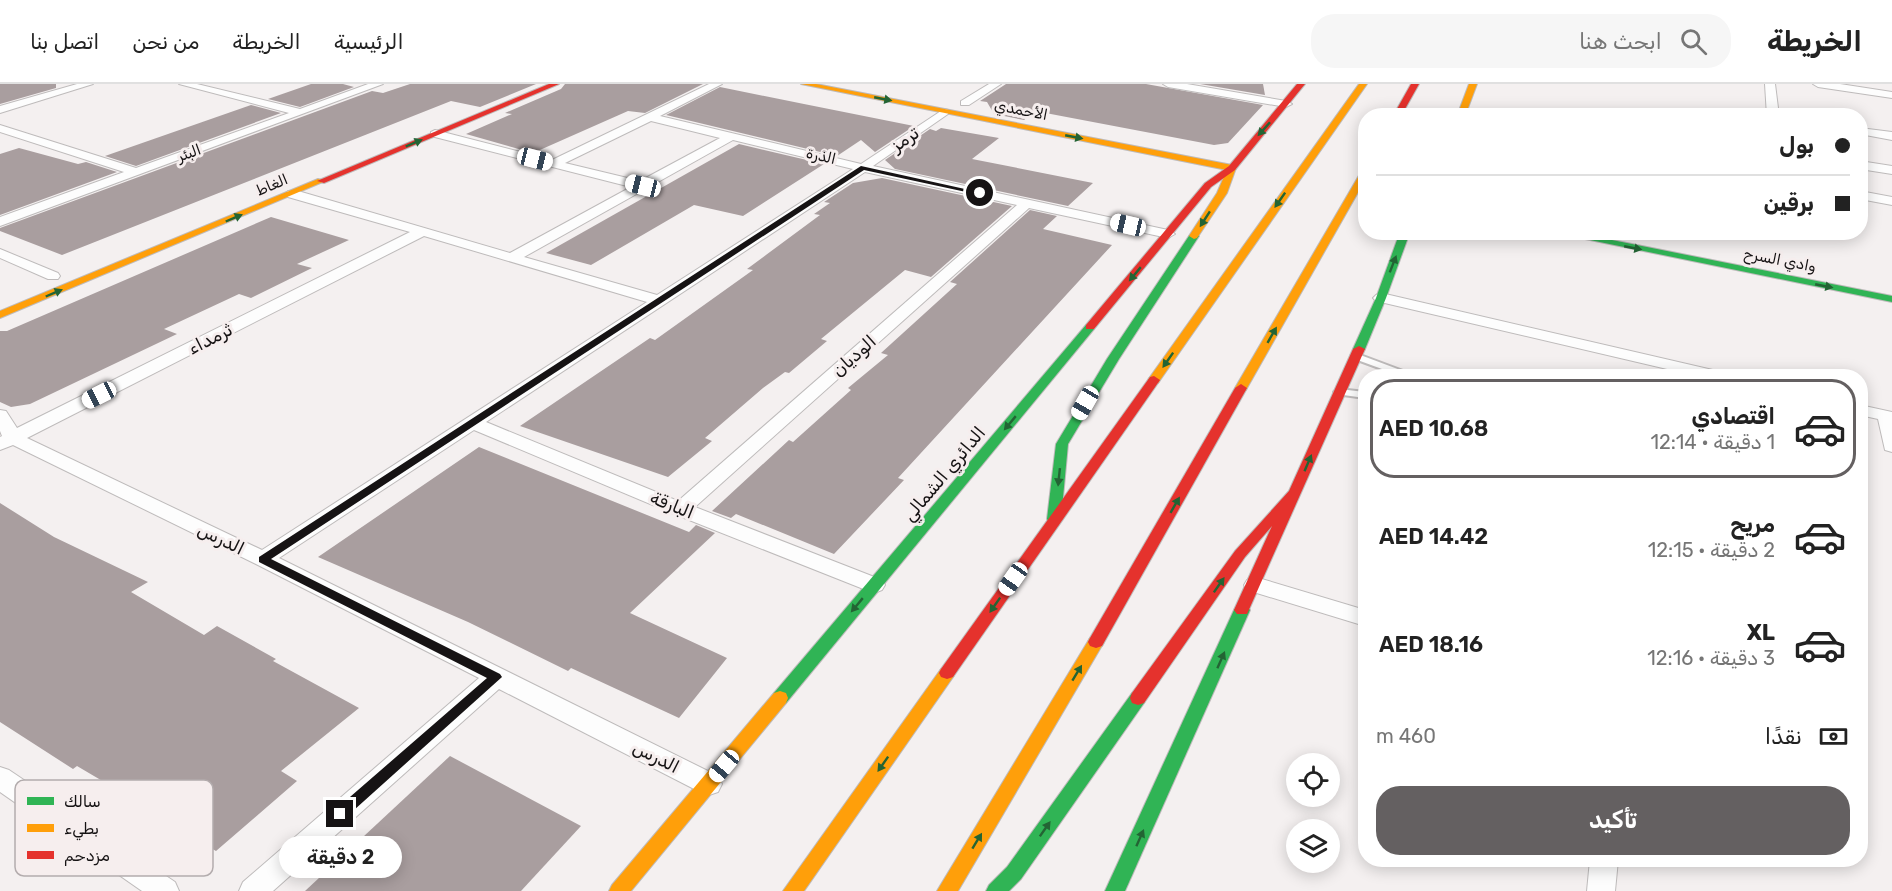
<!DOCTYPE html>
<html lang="ar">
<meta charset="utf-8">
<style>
:root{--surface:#fff;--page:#f6f6f6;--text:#222;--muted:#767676;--line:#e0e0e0;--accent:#646061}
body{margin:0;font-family:Rubik,"Noto Naskh Arabic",sans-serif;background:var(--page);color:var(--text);direction:rtl;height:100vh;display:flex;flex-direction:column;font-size:22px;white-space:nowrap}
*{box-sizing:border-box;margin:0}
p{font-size:20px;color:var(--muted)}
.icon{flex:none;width:33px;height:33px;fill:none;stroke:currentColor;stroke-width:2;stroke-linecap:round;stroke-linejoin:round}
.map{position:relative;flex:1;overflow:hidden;direction:ltr}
.drawer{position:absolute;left:1358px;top:285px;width:510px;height:498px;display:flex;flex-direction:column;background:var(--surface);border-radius:24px;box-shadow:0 3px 15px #0003;direction:rtl}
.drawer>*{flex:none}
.top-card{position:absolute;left:1358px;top:24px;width:510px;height:132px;border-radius:24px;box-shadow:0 3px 15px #0003;direction:rtl;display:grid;align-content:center;height:132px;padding:0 18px;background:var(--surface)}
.fabs{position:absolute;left:1286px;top:669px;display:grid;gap:12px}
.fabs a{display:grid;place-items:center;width:54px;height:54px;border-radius:50%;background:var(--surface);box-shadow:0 3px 15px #0003;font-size:30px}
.end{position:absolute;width:27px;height:27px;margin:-14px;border:8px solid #161314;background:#fff;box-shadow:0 0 0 3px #fff}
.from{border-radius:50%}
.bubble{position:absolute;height:42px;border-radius:21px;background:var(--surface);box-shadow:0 3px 15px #0003;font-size:20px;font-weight:600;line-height:42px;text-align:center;direction:rtl}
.car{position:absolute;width:18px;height:36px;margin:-18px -9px;border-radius:8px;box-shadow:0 0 4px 2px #0007;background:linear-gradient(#fff 24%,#345 0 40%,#fff 0 76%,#345 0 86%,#fff 0)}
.top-card b{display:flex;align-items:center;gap:21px;height:57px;font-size:22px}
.top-card b+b{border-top:2px solid var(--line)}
.top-card i{width:15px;height:15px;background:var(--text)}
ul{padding:10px 0 0;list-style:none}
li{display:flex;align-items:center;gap:18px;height:99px;margin:0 12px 9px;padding:0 6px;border:3px solid transparent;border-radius:24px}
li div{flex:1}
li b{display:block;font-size:22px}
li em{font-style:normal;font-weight:600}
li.on{border-color:var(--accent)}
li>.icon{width:54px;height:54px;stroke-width:1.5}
.pay{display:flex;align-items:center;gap:15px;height:66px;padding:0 18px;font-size:22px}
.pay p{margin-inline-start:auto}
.action{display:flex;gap:12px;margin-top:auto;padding:12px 18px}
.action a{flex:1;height:69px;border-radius:24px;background:var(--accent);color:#fff;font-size:24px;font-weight:600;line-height:69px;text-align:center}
header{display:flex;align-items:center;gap:36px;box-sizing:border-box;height:84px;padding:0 30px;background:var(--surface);border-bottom:2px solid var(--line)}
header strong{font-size:28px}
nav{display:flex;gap:33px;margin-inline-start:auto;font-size:21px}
.search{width:420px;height:54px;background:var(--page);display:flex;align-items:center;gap:15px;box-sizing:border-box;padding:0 21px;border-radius:24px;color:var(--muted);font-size:22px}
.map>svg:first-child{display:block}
.building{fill:#a99e9f}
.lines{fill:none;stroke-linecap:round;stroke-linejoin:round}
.lane-casing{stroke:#bebbbb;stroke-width:4}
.street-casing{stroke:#bebbbb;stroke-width:2}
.fast-casing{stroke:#bebbbb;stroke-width:2}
.slow-casing{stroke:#bebbbb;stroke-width:2}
.jam-casing{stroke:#bebbbb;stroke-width:2}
.lane{fill:#fdfdfd;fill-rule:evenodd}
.street{fill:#fdfdfd;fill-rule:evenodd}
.fast{fill:#30b455;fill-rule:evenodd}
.slow{fill:#ff9f0a;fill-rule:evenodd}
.jam{fill:#e5322d;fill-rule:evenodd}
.oneway{fill:#236434}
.route{fill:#161314}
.labels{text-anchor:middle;stroke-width:6;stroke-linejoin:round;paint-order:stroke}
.far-street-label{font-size:15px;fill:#161314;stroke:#f6eeee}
.street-label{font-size:18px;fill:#161314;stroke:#f6eeee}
.key{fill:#f6eeee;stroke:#b3acad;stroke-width:1.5}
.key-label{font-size:16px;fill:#161314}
</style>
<header>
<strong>الخريطة</strong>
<div class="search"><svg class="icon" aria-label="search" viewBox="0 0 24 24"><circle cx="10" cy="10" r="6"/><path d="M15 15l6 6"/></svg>ابحث هنا</div>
<nav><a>الرئيسية</a><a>الخريطة</a><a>من نحن</a><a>اتصل بنا</a></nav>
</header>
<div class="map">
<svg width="1892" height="807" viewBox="0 0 1892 807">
<rect width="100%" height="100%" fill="#f4f0f0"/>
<!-- building -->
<g class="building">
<path d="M0,0H56V4L0,20Z"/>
<path d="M311,0H343L354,3L300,23L268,15Z"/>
<path d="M410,0H536L480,23L451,17L62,171L0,147V144L372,7L383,9Z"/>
<path d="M565,0H703L645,29L628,27L533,69L466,50L512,30L505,29L561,5Z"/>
<path d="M1006,0H1146L1263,21L1228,59L1214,61L1035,27L1024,36L994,30L987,18L980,17Z"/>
<path d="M1200,0H1263L1265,11Z"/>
<path d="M720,3L804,20L914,42L875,68L861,56L837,72L666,31Z"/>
<path d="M251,21L281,29L136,82L105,72Z"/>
<path d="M941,44L999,54L972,75L1093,99L1068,122L895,85L885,76L930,45L936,47Z"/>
<path d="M739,60L824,80L743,132L694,121L591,181L546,169Z"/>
<path d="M19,64L78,80L86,78L117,88L0,131V70Z"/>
<path d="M882,94L1012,122L931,193L905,186L821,255L827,257L789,289L785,288L763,304L705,354L712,357L668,393L520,342L650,254L655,256L753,186L747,185L820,131L814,130L830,119L824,118L853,99Z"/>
<path d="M1030,126L1057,132L1043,145L1112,161L898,394L904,396L834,470L736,430L731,434L712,427L789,356L793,358L851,306L848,304L888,271L881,269L957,200L950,198Z"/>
<path d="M271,133L349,156L297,180L312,184L251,214L239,210L164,245L177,250L30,320L11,323L0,318V247H7Z"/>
<path d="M479,363L689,448L696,441L715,449L630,529L727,574L679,634L571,584L568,587L468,538L318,473Z"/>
<path d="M0,419L54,453L148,498L131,508L204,551L217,542L276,575L273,577L359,624L281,687L297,697L216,767L151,730L141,738L105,713L116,705L77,682L73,685L0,638Z"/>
<path d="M450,672L581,742L521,807H305Z"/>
</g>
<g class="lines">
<defs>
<g id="lane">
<path d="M1355,269L1411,290L1413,292H1401L1352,274L1351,272Z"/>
<path d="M1339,305L1365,308V314L1336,310L1334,308Z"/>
</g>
<g id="street">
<path d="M77,0H93L0,29V22Z"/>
<path d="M179,0H197L300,25L368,0H383L0,142V133L124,88L0,48V41L136,84L289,29Z"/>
<path d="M709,0H722L660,32L861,80L944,25L948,26V30L873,82L1168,146L1175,150L1168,154L1029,124L695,423L882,496L885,501L882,506L874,509L866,506L674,430L474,346L279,474L718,692L722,700L718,708L709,711L700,708L499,605L273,807H239L243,798L479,594L256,480L13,361L0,366V353L2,352L0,347V326L6,327L17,344L410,148L288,113L286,110L288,107H298L510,169L631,103L431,52V48L435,46L552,76ZM651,37L720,54L640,97L565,79ZM733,56L853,85L657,211L524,173ZM865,88L1017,121L678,417L486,338ZM424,152L647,218L262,466L27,354Z"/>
<path d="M989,0H1001L969,21H961V17Z"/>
<path d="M1163,0H1187L1286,17L1292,20L1286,23L1168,3Z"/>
<path d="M1765,0H1775L1779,32H1767Z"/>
<path d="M1813,0H1840L1892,8V14L1818,3Z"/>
<path d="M1860,44L1892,48V56L1860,50Z"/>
<path d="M1860,77L1892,82V90L1860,85Z"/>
<path d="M1860,107L1892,113V121L1860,115Z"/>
<path d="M0,165L58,189L60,192L58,195H48L0,174Z"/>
<path d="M1381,209L1717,287L1723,288L1726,292H1697L1376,217L1373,214L1376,211Z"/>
<path d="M1860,321L1892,328V368L1885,366L1878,335L1860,331Z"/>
<path d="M1255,493L1365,526V542L1247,506L1244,501L1247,496Z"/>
<path d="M0,683L9,686L175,798L179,807H142L0,708Z"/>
<path d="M1590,776H1618L1615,807H1587Z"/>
</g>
<g id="fast">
<path d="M1400,148H1410L1386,214L1365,265L1363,267H1355L1353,265L1376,214Z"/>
<path d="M1551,148H1572L1892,212V218Z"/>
<path d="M1194,149L1199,152L1119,275L1068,360L1061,435L1054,440L1049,438L1047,435L1056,360L1107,275L1189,152Z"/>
<path d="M1090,240L1094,241V245L786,619L780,621L774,619L772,614L774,609L1086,241Z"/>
<path d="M1242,520L1247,522L1250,526L1125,807H1105L1234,526L1237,522Z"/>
<path d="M1138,607L1144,609L1146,614L1144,619L1021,795L1009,807H986L989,801L1007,783L1132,609Z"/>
</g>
<g id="slow">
<path d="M801,0H816L1232,81L1236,84L1227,109L1197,154L1194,155L1189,152L1217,109L1227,86Z"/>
<path d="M1359,0H1367L1158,299H1150L1148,296L1150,293Z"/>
<path d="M1469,0H1477L1465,32H1457Z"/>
<path d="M1365,85V96L1247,304L1245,307H1237L1235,304L1361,88Z"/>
<path d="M318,95L325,97L0,234V227Z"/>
<path d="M1096,552L1102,554L1104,558L958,807H937L1090,554Z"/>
<path d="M947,583L953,585L955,589L953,593L804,807H783L941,585Z"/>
<path d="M780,607L786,609L788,614L786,619L631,807H609L612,801L774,609Z"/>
</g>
<g id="jam">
<path d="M549,0H559L324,99L317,97Z"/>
<path d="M1297,0H1305L1235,86L1211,103L1094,245H1086V241L1205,99L1229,82Z"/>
<path d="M1411,0H1419L1401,32H1393Z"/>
<path d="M1359,262L1365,265L1247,530H1237L1234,526L1272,442L1245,473L1144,619L1138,621L1132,619L1130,614L1132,609L1235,467L1289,407L1353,265Z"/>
<path d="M1154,292L1160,296L953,593L947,595L941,593L939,589L941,585L1150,293Z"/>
<path d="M1241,300L1247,304L1102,562L1096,564L1090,562L1088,558L1090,554L1235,304Z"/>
</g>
</defs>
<!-- lane casing -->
<use href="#lane" class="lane-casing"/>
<!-- street casing -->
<use href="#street" class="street-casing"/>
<!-- fast casing -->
<use href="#fast" class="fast-casing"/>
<!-- slow casing -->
<use href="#slow" class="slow-casing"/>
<!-- jam casing -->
<use href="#jam" class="jam-casing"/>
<!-- lane -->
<use href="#lane" class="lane"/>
<!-- street -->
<use href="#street" class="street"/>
<!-- fast -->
<use href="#fast" class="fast"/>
<!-- slow -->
<use href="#slow" class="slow"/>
<!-- jam -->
<use href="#jam" class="jam"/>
</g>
<!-- one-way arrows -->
<defs><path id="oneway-solid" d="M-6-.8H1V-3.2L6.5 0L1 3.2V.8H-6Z" transform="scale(1.5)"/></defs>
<g class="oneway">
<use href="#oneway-solid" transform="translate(883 15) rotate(11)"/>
<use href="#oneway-solid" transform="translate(1264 45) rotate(132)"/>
<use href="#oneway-solid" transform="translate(1074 53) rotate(11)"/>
<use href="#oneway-solid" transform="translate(414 59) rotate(-23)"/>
<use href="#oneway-solid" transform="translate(1280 116) rotate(125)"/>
<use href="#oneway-solid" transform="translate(234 134) rotate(-23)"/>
<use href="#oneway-solid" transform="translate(1205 135) rotate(123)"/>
<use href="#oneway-solid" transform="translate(1633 164) rotate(11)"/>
<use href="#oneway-solid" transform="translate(1393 180) rotate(-69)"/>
<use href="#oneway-solid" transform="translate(1135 190) rotate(130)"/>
<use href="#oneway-solid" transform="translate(1824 202) rotate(11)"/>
<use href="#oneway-solid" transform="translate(54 209) rotate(-23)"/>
<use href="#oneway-solid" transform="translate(1272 251) rotate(-60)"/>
<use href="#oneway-solid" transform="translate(1168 276) rotate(125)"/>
<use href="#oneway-solid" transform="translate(1010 339) rotate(130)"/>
<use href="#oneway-solid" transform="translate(1308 379) rotate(-67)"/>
<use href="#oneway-solid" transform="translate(1059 393) rotate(96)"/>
<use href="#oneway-solid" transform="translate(1175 421) rotate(-60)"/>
<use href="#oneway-solid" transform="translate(1219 501) rotate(-55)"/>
<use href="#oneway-solid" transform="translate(857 521) rotate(130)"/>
<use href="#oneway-solid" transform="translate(995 521) rotate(125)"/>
<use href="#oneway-solid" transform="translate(1221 576) rotate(-66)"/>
<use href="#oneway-solid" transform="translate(1077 589) rotate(-59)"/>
<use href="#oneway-solid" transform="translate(883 680) rotate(125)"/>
<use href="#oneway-solid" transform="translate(1045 745) rotate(-55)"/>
<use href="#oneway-solid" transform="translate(1140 754) rotate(-66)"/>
<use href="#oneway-solid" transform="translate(977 757) rotate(-59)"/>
</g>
<!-- route -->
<path class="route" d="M861,82L983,109L980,111L864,86L271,475L500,590L502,593L344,735H335L333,730L335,726L487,594L259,478V473Z"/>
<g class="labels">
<!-- far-street labels -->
<g class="far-street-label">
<text transform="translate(1021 26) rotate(11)" y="5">الأحمدي</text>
<text transform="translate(189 69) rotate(-20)" y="5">البئر</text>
<text transform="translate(821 72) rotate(13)" y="5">الذرة</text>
<text transform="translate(272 101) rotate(-23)" y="5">الغاط</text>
<text transform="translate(1780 176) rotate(11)" y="5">وادي السرح</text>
</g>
<!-- street labels -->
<g class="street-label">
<text transform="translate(905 55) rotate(-34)" y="6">ترمز</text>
<text transform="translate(210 255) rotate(-27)" y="6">ثرمداء</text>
<text transform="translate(854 272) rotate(-42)" y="6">الوديان</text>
<text transform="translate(944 390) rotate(-50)" y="6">الدائري الشمالي</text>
<text transform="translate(672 421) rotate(22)" y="6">البارقة</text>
<text transform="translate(221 455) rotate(26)" y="6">الدرس</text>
<text transform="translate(656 673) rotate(27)" y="6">الدرس</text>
</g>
</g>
<!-- legend -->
<rect x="15" y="696" width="198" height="96" rx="9" class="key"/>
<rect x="27" y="713" width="27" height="8" fill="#30b455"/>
<rect x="27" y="740" width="27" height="8" fill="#ff9f0a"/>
<rect x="27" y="767" width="27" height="8" fill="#e5322d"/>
<g class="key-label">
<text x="64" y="723">سالك</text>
<text x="64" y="750">بطيء</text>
<text x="64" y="777">مزدحم</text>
</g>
</svg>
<div class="fabs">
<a><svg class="icon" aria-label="locate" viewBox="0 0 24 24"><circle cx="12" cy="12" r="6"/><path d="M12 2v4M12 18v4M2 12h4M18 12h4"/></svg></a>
<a><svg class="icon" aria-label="layers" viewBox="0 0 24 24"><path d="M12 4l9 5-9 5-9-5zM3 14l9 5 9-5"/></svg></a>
</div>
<i class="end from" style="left:980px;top:109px"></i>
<i class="end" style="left:340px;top:730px"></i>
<div class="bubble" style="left:279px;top:752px;width:123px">2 دقيقة</div>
<i class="car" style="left:535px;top:75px;rotate:104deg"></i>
<i class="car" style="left:643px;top:102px;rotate:284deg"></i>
<i class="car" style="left:1128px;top:141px;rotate:283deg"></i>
<i class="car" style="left:99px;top:311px;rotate:243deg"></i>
<i class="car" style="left:1085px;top:319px;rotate:210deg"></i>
<i class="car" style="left:1013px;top:495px;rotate:215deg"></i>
<i class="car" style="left:724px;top:682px;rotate:220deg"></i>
<div class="top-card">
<b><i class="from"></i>بول</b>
<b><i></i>برقين</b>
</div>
<section class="drawer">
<ul>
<li class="on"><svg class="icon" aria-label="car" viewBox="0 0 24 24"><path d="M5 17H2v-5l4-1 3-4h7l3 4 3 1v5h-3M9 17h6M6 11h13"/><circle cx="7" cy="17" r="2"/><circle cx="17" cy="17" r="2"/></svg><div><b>اقتصادي</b><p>1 دقيقة · 12:14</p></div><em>AED 10.68</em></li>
<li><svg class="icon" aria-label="car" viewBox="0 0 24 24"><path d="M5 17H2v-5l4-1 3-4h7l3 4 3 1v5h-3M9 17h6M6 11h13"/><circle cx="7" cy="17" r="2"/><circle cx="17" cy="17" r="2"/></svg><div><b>مريح</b><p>2 دقيقة · 12:15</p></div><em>AED 14.42</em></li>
<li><svg class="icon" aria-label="car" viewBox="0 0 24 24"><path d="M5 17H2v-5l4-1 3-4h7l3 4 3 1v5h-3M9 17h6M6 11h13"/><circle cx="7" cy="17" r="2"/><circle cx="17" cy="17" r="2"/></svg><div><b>XL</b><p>3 دقيقة · 12:16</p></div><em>AED 18.16</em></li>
</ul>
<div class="pay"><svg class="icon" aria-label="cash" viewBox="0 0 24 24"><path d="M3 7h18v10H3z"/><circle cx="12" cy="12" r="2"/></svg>نقدًا<p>460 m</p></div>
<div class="action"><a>تأكيد</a></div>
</section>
</div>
